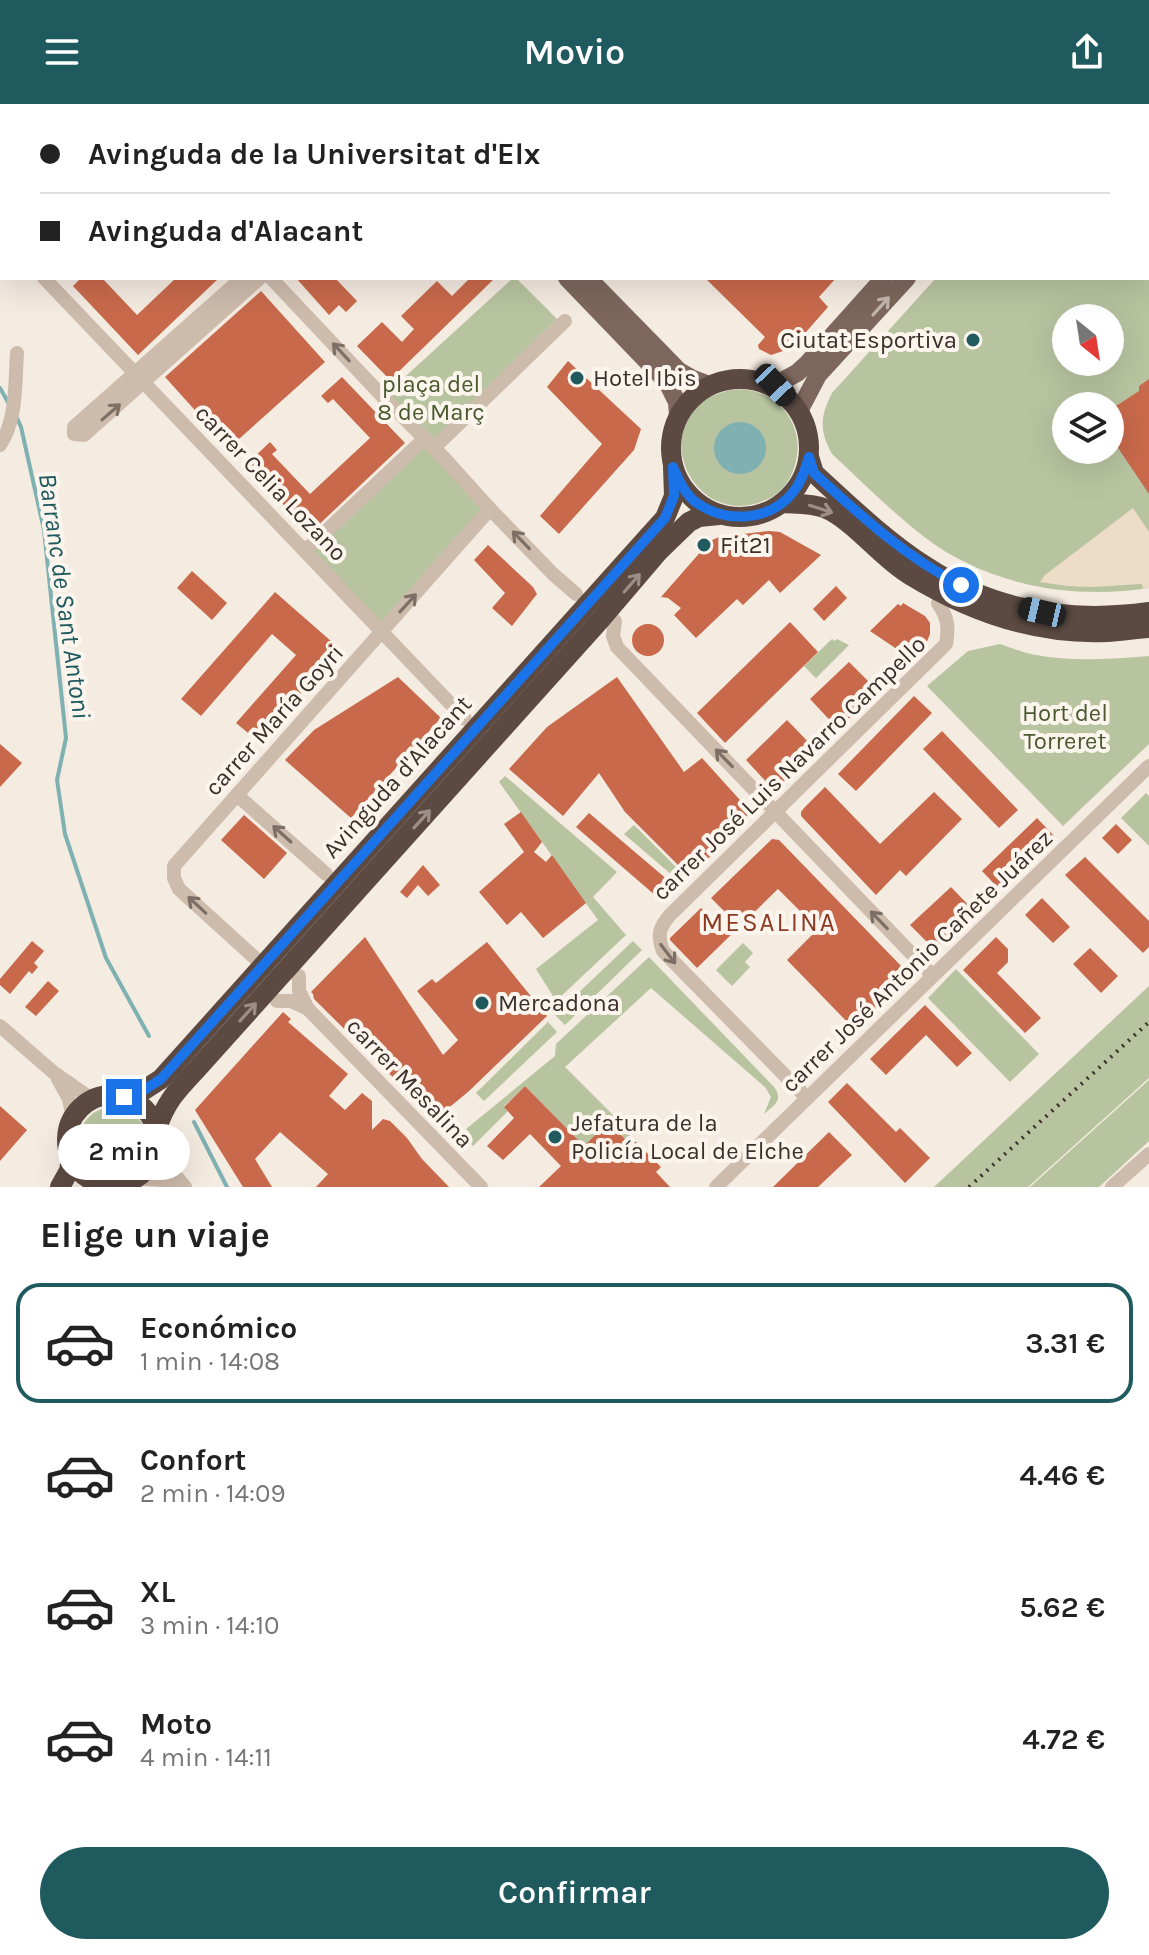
<!DOCTYPE html>
<html lang="es">
<meta charset="utf-8">
<style>
:root{--surface:#fff;--page:#f6f6f6;--text:#222;--muted:#767676;--line:#e0e0e0;--accent:#1f5a5e}
body{margin:0;font-family:Karla,sans-serif;background:var(--page);color:var(--text);height:100vh;display:flex;flex-direction:column;font-size:30px;white-space:nowrap}
*{box-sizing:border-box;margin:0}
p{font-size:26px;color:var(--muted)}
.icon{flex:none;width:44px;height:44px;fill:none;stroke:currentColor;stroke-width:2;stroke-linecap:round;stroke-linejoin:round}
.map{position:relative;height:1083px;overflow:hidden}
.drawer{display:flex;flex-direction:column;background:var(--surface);flex:1}
.drawer>*{flex:none}
.top-card{position:absolute;left:0px;top:0px;width:1150px;height:176px;box-shadow:0 8px 32px #0002;display:grid;align-content:center;height:176px;padding:0 40px;background:var(--surface)}
.needle{width:52px;rotate:150deg}
.fabs{position:absolute;left:1052px;top:200px;display:grid;gap:16px}
.fabs a{display:grid;place-items:center;width:72px;height:72px;border-radius:50%;background:var(--surface);box-shadow:0 8px 32px #0002;font-size:40px}
.end{position:absolute;width:36px;height:36px;margin:-18px;border:10px solid #1a73e8;background:#fff;box-shadow:0 0 0 4px #fff}
.from{border-radius:50%}
.bubble{position:absolute;height:56px;border-radius:28px;background:var(--surface);box-shadow:0 8px 32px #0002;font-size:26px;font-weight:600;line-height:56px;text-align:center}
.car{position:absolute;width:24px;height:48px;margin:-24px -12px;border-radius:10px;box-shadow:0 0 6px 2px #0007;background:linear-gradient(#222 24%,#8ab4d8 0 40%,#222 0 76%,#8ab4d8 0 86%,#222 0)}
.top-card b{display:flex;align-items:center;gap:28px;height:76px;font-size:30px}
.top-card b+b{border-top:2px solid var(--line)}
.top-card i{width:20px;height:20px;background:var(--text)}
ul{padding:0;list-style:none}
li{display:flex;align-items:center;gap:24px;height:120px;margin:0 16px 12px;padding:0 24px;border:4px solid transparent;border-radius:24px}
li div{flex:1}
li b{display:block;font-size:30px}
li em{font-style:normal;font-weight:600}
li.current{border-color:var(--accent)}
li>.icon{width:72px;height:72px;stroke-width:1.5}
h2{padding:0 40px;font-size:36px;line-height:96px}
.action{display:flex;gap:16px;margin-top:auto;padding:16px 40px}
.action a{flex:1;height:92px;border-radius:48px;background:var(--accent);color:#fff;font-size:32px;font-weight:600;line-height:92px;text-align:center}
header{display:flex;justify-content:space-between;align-items:center;height:104px;padding:0 40px;background:var(--accent);color:#fff;font-size:36px;font-weight:600}
.map>svg:first-child{display:block}
.green{fill:#b8c4a0;fill-rule:evenodd}
.plaza{fill:#ecdcc8}
.water{fill:#7fb0b2}
.lines{fill:none;stroke-linecap:round;stroke-linejoin:round}
.stream{stroke:#7fb0b2;stroke-width:4}
.building{fill:#c8694b}
.minor{stroke:#cdbbac;stroke-width:14}
.major{stroke:#7d675c;stroke-width:18}
.highway{stroke:#5c4a42;stroke-width:20}
.rail{stroke:#3b302b;stroke-width:4;stroke-dasharray:2 6;stroke-linecap:butt}
.oneway{stroke:#c2b5ac}
.oneway2{stroke:#7d6f65}
.oneway3{stroke:#9c8e87}
.route{stroke:#1a73e8;stroke-width:10}
.poi-dot{fill:#1f5a5e;stroke:#fbf5ee;stroke-width:3}
.labels{text-anchor:middle;stroke-width:8;stroke-linejoin:round;paint-order:stroke}
.poi-label{font-size:24px;fill:#3b302b;stroke:#fbf5ee;text-anchor:start}
.park-label{font-size:24px;fill:#4a5a2e;stroke:#fbf5ee}
.street-label{font-size:24px;fill:#3b302b;stroke:#fbf5ee}
.water-label{font-size:26px;font-style:italic;fill:#1f5a5e;stroke:#fbf5ee}
.neighbourhood-label{font-size:26px;letter-spacing:2px;fill:#8c3b22;stroke:#fbf5ee}
</style>
<header><svg class="icon" aria-label="menu" viewBox="0 0 24 24"><path d="M4 6h16M4 12h16M4 18h16"/></svg>Movio<svg class="icon" aria-label="share" viewBox="0 0 24 24"><path d="M12 15V3M7 8l5-5 5 5M5 13v7h14v-7"/></svg></header>
<div class="map">
<svg width="1149" height="1083" viewBox="0 0 1149 1083">
<rect width="100%" height="100%" fill="#f4ebe1"/>
<!-- green -->
<g class="green">
<path d="M1094,0H1149V484C1071,496 986,481 923,432C891,407 862,378 832,350C819,326 820,313 832,289L936,174H1148V2H1092ZM1066,214H1110V258H1066ZM1066,302H1110V346H1066Z"/>
<path d="M513,174H516L557,215L430,340L490,405L382,527L305,447L424,335L383,293Z"/>
<path d="M729,286C735,286 742,285 747,286C779,290 802,320 797,351C795,369 785,387 768,395C697,429 646,328 712,292C717,290 724,288 729,286Z"/>
<path d="M832,535L834,537L837,535L849,541L816,574L804,562Z"/>
<path d="M1000,540C1012,544 1024,549 1036,551C1073,558 1112,555 1149,552V640L1063,722L927,582L968,547Z"/>
<path d="M505,672L617,768L593,793L626,831L556,897L536,865L598,816L499,678Z"/>
<path d="M1146,689L1149,692V742L1121,714Z"/>
<path d="M634,721L678,765L672,771L624,730Z"/>
<path d="M633,837L642,846L565,921L555,911Z"/>
<path d="M743,839L753,849L745,858L750,863L732,882L716,866Z"/>
<path d="M649,853L774,983C784,996 774,1001 764,1010L771,993L765,983L651,884L565,963L614,1012L629,1031L625,1035L608,1018L584,1042L525,982L504,1002L508,1007L473,1042L466,1034L470,1029L466,1025L555,952L556,940Z"/>
<path d="M956,865L1039,950L1010,978L928,894Z"/>
<path d="M1149,882V974L1028,1083H934Z"/>
<path d="M548,918L557,928L484,997L476,989Z"/>
<path d="M1149,976V1037L1099,1083H1030Z"/>
<circle cx="113" cy="1037" r="34"/>
</g>
<!-- plaza -->
<path class="plaza" d="M1133,404L1149,428V484L1143,485L1142,480L1092,483L1067,482L1040,478L1045,471Z"/>
<!-- water -->
<circle class="water" cx="740" cy="344" r="26"/>
<g class="lines">
<!-- stream -->
<g class="stream">
<path d="M0,284L9,300"/>
<path d="M17,314L21,323L44,426L66,634L57,676L65,730L106,854L149,932"/>
<path d="M194,1018L227,1083"/>
</g>
</g>
<!-- building -->
<g class="building">
<path d="M81,174H102L137,211L176,174H219L138,251L73,182Z"/>
<path d="M296,174H335L357,197L346,208L339,201L329,211Z"/>
<path d="M470,174H495L390,276L357,242L382,218L402,238L414,225L401,212L437,177L452,192Z"/>
<path d="M705,174H836L819,193L828,203L792,244L771,251L759,245L758,241L765,233Z"/>
<path d="M261,187L325,258L229,344L165,273Z"/>
<path d="M568,257L641,325L634,346L559,430L540,412L602,340L547,283Z"/>
<path d="M342,273L405,339L310,429L246,361L270,338L277,346L272,350L310,390L370,334L333,295L328,299L321,292Z"/>
<path d="M1149,275V390L1110,332V306L1139,287V282Z"/>
<path d="M769,427L780,428L821,451L780,489L769,476L743,501L737,495L696,534L674,511L681,504L668,494L661,493L710,437L719,433Z"/>
<path d="M488,441L533,483L537,490L512,522L492,504L505,489L474,456Z"/>
<path d="M192,467L227,499L212,516L177,484Z"/>
<path d="M836,482L847,494L824,517L813,505Z"/>
<path d="M275,488L340,545L325,563L331,568L317,584L311,578L259,638L236,619L296,551L272,530L201,612L181,595Z"/>
<path d="M903,499L925,512L930,519V530L926,540L910,554L870,527L898,500L901,502Z"/>
<path d="M790,518L818,548L725,639L697,609Z"/>
<circle cx="648" cy="536" r="16"/>
<path d="M849,558L878,587L838,625L810,595Z"/>
<path d="M398,573L441,614L351,714L285,656L314,626Z"/>
<path d="M617,573L684,668L702,654L749,706L745,717L690,773L625,708L599,669L563,712L509,665L547,623Z"/>
<path d="M914,592L932,609L856,687L838,670Z"/>
<path d="M787,616L816,646L777,684H772L746,656Z"/>
<path d="M942,627L1018,706L999,724L923,645Z"/>
<path d="M0,640L22,659L0,683Z"/>
<path d="M825,683L880,740L934,688L962,715L906,772L900,766L876,791L801,712V708L804,704Z"/>
<path d="M521,708L542,738L534,748L546,758L552,751L586,799L543,834L521,808L507,821L479,788L524,748L504,720Z"/>
<path d="M589,709L676,783L663,798L576,723Z"/>
<path d="M244,711L287,749L264,775L221,736Z"/>
<path d="M1037,714L1054,732L999,785L982,767Z"/>
<path d="M1116,720L1132,736L1118,750L1102,734Z"/>
<path d="M772,735L779,736L905,866L907,871L905,876L855,926L787,856L818,825L778,785L697,864L670,836V834L701,804L720,822L729,812L711,794Z"/>
<path d="M1085,753L1149,817V843L1143,849L1065,771Z"/>
<path d="M423,761L440,781L428,792L418,781L407,794L400,788Z"/>
<path d="M951,783L975,808L934,845L910,821Z"/>
<path d="M1042,794L1070,823L1053,839L1025,811Z"/>
<path d="M365,833L443,951L458,936L417,887L432,875L436,879L487,838L547,912L468,988L435,1015L314,895L313,890L311,888Z"/>
<path d="M996,833L1008,845V858L997,869L1041,914L1025,929L963,866Z"/>
<path d="M32,837L44,847L34,859L38,863L32,870L29,867L10,890L0,881V875Z"/>
<path d="M1090,844L1118,872L1101,889L1073,860Z"/>
<path d="M48,877L59,887L36,912L25,903Z"/>
<path d="M925,901L972,949L957,963L926,931L886,971L870,955Z"/>
<path d="M283,908L291,915L288,918L348,970L329,992L345,1006L362,989L372,997V1026L383,1015L390,1017L407,1034L422,1055L449,1083H316L328,1070L280,1028L255,1055L272,1083H243L195,1006Z"/>
<path d="M847,979L896,1028L900,1024L930,1054L905,1079L828,998Z"/>
<path d="M525,982L584,1042L608,1018L625,1035L629,1031L661,1063L656,1068L670,1083H539L561,1062L530,1030L503,1056L487,1042L514,1014L504,1003Z"/>
<path d="M0,1002L27,1026L0,1057Z"/>
<path d="M829,1028L852,1051L818,1083H773Z"/>
</g>
<g class="lines">
<!-- minor -->
<g class="minor">
<path d="M100,0L102,2"/>
<path d="M644,0L646,2"/>
<path d="M917,0L919,2"/>
<path d="M33,2L36,0"/>
<path d="M64,2L67,0"/>
<path d="M479,2L480,0"/>
<path d="M846,2L847,0"/>
<path d="M0,21L2,20"/>
<path d="M0,40L2,38"/>
<path d="M44,174L465,615"/>
<path d="M242,174L74,323V330L84,331L260,174"/>
<path d="M271,174L383,293L444,354L490,405L553,470L576,490"/>
<path d="M440,338L565,217"/>
<path d="M0,341C17,316 15,278 17,249"/>
<path d="M305,447L424,335"/>
<path d="M615,517L613,532L617,543L933,872"/>
<path d="M237,691L326,770"/>
<path d="M255,854L179,785L174,774V762L490,405"/>
<path d="M299,872V887L308,905L481,1083"/>
<path d="M277,897H291L308,905"/>
<path d="M0,922L53,968L93,996"/>
<path d="M58,975L69,995L73,1014"/>
<path d="M807,994L663,847C657,831 659,824 670,811L946,540C949,523 948,514 938,499"/>
<path d="M157,1041L165,1059L185,1083"/>
<path d="M137,1074L162,1076L179,1083"/>
<path d="M716,1083L1149,662"/>
<path d="M1112,1083L1149,1050"/>
</g>
<!-- major -->
<g class="major">
<path d="M467,0V2"/>
<path d="M374,2L375,0"/>
<path d="M1041,2L1043,0"/>
<path d="M1064,2L1066,0"/>
<path d="M567,174L667,278L677,298L678,311"/>
<path d="M588,174L679,267L693,275L709,281"/>
<path d="M775,281L797,269L807,260L884,174"/>
<path d="M799,307L818,271L907,174"/>
</g>
<!-- highway -->
<g class="highway">
<circle cx="740" cy="344" r="69"/>
<path d="M809,353L814,369C850,402 886,437 927,463C994,507 1071,519 1149,508"/>
<path d="M782,399C796,400 811,399 824,404C854,416 881,454 910,471C969,507 1037,531 1107,528C1121,527 1135,525 1149,524"/>
<circle cx="112" cy="1036" r="45"/>
<path d="M124,993L144,986L161,975L665,414L674,392L673,363"/>
<path d="M156,1027C165,999 176,987 196,966L601,515L659,447L689,418L699,413L719,411"/>
<path d="M60,1083L69,1067L71,1054"/>
</g>
<!-- rail -->
<path class="rail" d="M969,1083L1149,918"/>
</g>
<!-- one-way arrows -->
<defs><path id="oneway-shaft" d="M-6 0H5M1.5-3L5.5 0L1.5 3" fill="none" stroke-width="1.6" stroke-linecap="round" stroke-linejoin="round" transform="scale(2)"/></defs>
<use class="oneway" href="#oneway-shaft" transform="translate(881 202) rotate(-48)"/>
<g class="oneway2">
<use href="#oneway-shaft" transform="translate(341 248) rotate(-133)"/>
<use href="#oneway-shaft" transform="translate(111 308) rotate(-41)"/>
<use href="#oneway-shaft" transform="translate(521 436) rotate(-134)"/>
<use href="#oneway-shaft" transform="translate(408 499) rotate(-48)"/>
<use href="#oneway-shaft" transform="translate(724 654) rotate(-134)"/>
<use href="#oneway-shaft" transform="translate(282 730) rotate(-138)"/>
<use href="#oneway-shaft" transform="translate(197 801) rotate(-137)"/>
<use href="#oneway-shaft" transform="translate(879 816) rotate(-134)"/>
<use href="#oneway-shaft" transform="translate(668 850) rotate(53)"/>
</g>
<g class="oneway3">
<use href="#oneway-shaft" transform="translate(821 405) rotate(18)"/>
<use href="#oneway-shaft" transform="translate(632 479) rotate(-49)"/>
<use href="#oneway-shaft" transform="translate(422 715) rotate(-48)"/>
<use href="#oneway-shaft" transform="translate(248 908) rotate(-48)"/>
</g>
<g class="lines">
<!-- route -->
<path class="route" d="M124,993L144,986L161,975L665,414L674,392L673,363C679,376 685,391 697,399C727,420 771,417 794,387C802,377 805,365 809,353L814,369C860,411 905,453 961,481"/>
</g>
<!-- markers -->
<g class="poi-dot">
<circle cx="973" cy="236" r="8"/>
<circle cx="577" cy="274" r="8"/>
<circle cx="704" cy="441" r="8"/>
<circle cx="482" cy="899" r="8"/>
<circle cx="555" cy="1033" r="8"/>
</g>
<g class="labels">
<!-- poi labels -->
<g class="poi-label">
<text x="957" y="244" text-anchor="end">Ciutat Esportiva</text>
<text x="593" y="282">Hotel Ibis</text>
<text x="720" y="449">Fit21</text>
<text x="498" y="907">Mercadona</text>
<text x="571" y="1027">Jefatura de la<tspan x="571" dy="28">Policía Local de Elche</tspan></text>
</g>
<!-- park labels -->
<g class="park-label">
<text x="431" y="288">plaça del<tspan x="431" dy="28">8 de Març</tspan></text>
<text x="1065" y="617">Hort del<tspan x="1065" dy="28">Torreret</tspan></text>
</g>
<!-- street labels -->
<g class="street-label">
<text transform="translate(271 379) rotate(46)" y="8">carrer Celia Lozano</text>
<text transform="translate(274 616) rotate(-48)" y="8">carrer María Goyri</text>
<text transform="translate(789 664) rotate(-44)" y="8">carrer José Luis Navarro Campello</text>
<text transform="translate(397 673) rotate(-48)" y="8">Avinguda d'Alacant</text>
<text transform="translate(917 857) rotate(-44)" y="8">carrer José Antonio Cañete Juárez</text>
<text transform="translate(410 979) rotate(46)" y="8">carrer Mesalina</text>
</g>
<!-- water labels -->
<g class="water-label">
<text transform="translate(65 492) rotate(82)" y="9">Barranc de Sant Antoni</text>
</g>
<!-- neighbourhood labels -->
<g class="neighbourhood-label">
<text x="769" y="827">MESALINA</text>
</g>
</g>
</svg>
<div class="fabs">
<a><svg class="needle" viewBox="-14 -14 28 28"><path d="M0-13l5 13h-10z" fill="#e53935"/><path d="M0 13l5-13h-10z" fill="#767676"/></svg></a>
<a><svg class="icon" aria-label="layers" viewBox="0 0 24 24"><path d="M12 4l9 5-9 5-9-5zM3 14l9 5 9-5"/></svg></a>
</div>
<i class="end from" style="left:961px;top:481px"></i>
<i class="end" style="left:124px;top:993px"></i>
<div class="bubble" style="left:58px;top:1020px;width:132px">2 min</div>
<i class="car" style="left:775px;top:281px;rotate:137deg"></i>
<i class="car" style="left:1042px;top:508px;rotate:283deg"></i>
<div class="top-card">
<b><i class="from"></i>Avinguda de la Universitat d'Elx</b>
<b><i></i>Avinguda d'Alacant</b>
</div>
</div>
<section class="drawer">
<h2>Elige un viaje</h2>
<ul>
<li class="current"><svg class="icon" aria-label="car" viewBox="0 0 24 24"><path d="M5 17H2v-5l4-1 3-4h7l3 4 3 1v5h-3M9 17h6M6 11h13"/><circle cx="7" cy="17" r="2"/><circle cx="17" cy="17" r="2"/></svg><div><b>Económico</b><p>1 min · 14:08</p></div><em>3.31 €</em></li>
<li><svg class="icon" aria-label="car" viewBox="0 0 24 24"><path d="M5 17H2v-5l4-1 3-4h7l3 4 3 1v5h-3M9 17h6M6 11h13"/><circle cx="7" cy="17" r="2"/><circle cx="17" cy="17" r="2"/></svg><div><b>Confort</b><p>2 min · 14:09</p></div><em>4.46 €</em></li>
<li><svg class="icon" aria-label="car" viewBox="0 0 24 24"><path d="M5 17H2v-5l4-1 3-4h7l3 4 3 1v5h-3M9 17h6M6 11h13"/><circle cx="7" cy="17" r="2"/><circle cx="17" cy="17" r="2"/></svg><div><b>XL</b><p>3 min · 14:10</p></div><em>5.62 €</em></li>
<li><svg class="icon" aria-label="car" viewBox="0 0 24 24"><path d="M5 17H2v-5l4-1 3-4h7l3 4 3 1v5h-3M9 17h6M6 11h13"/><circle cx="7" cy="17" r="2"/><circle cx="17" cy="17" r="2"/></svg><div><b>Moto</b><p>4 min · 14:11</p></div><em>4.72 €</em></li>
</ul>
<div class="action"><a>Confirmar</a></div>
</section>
